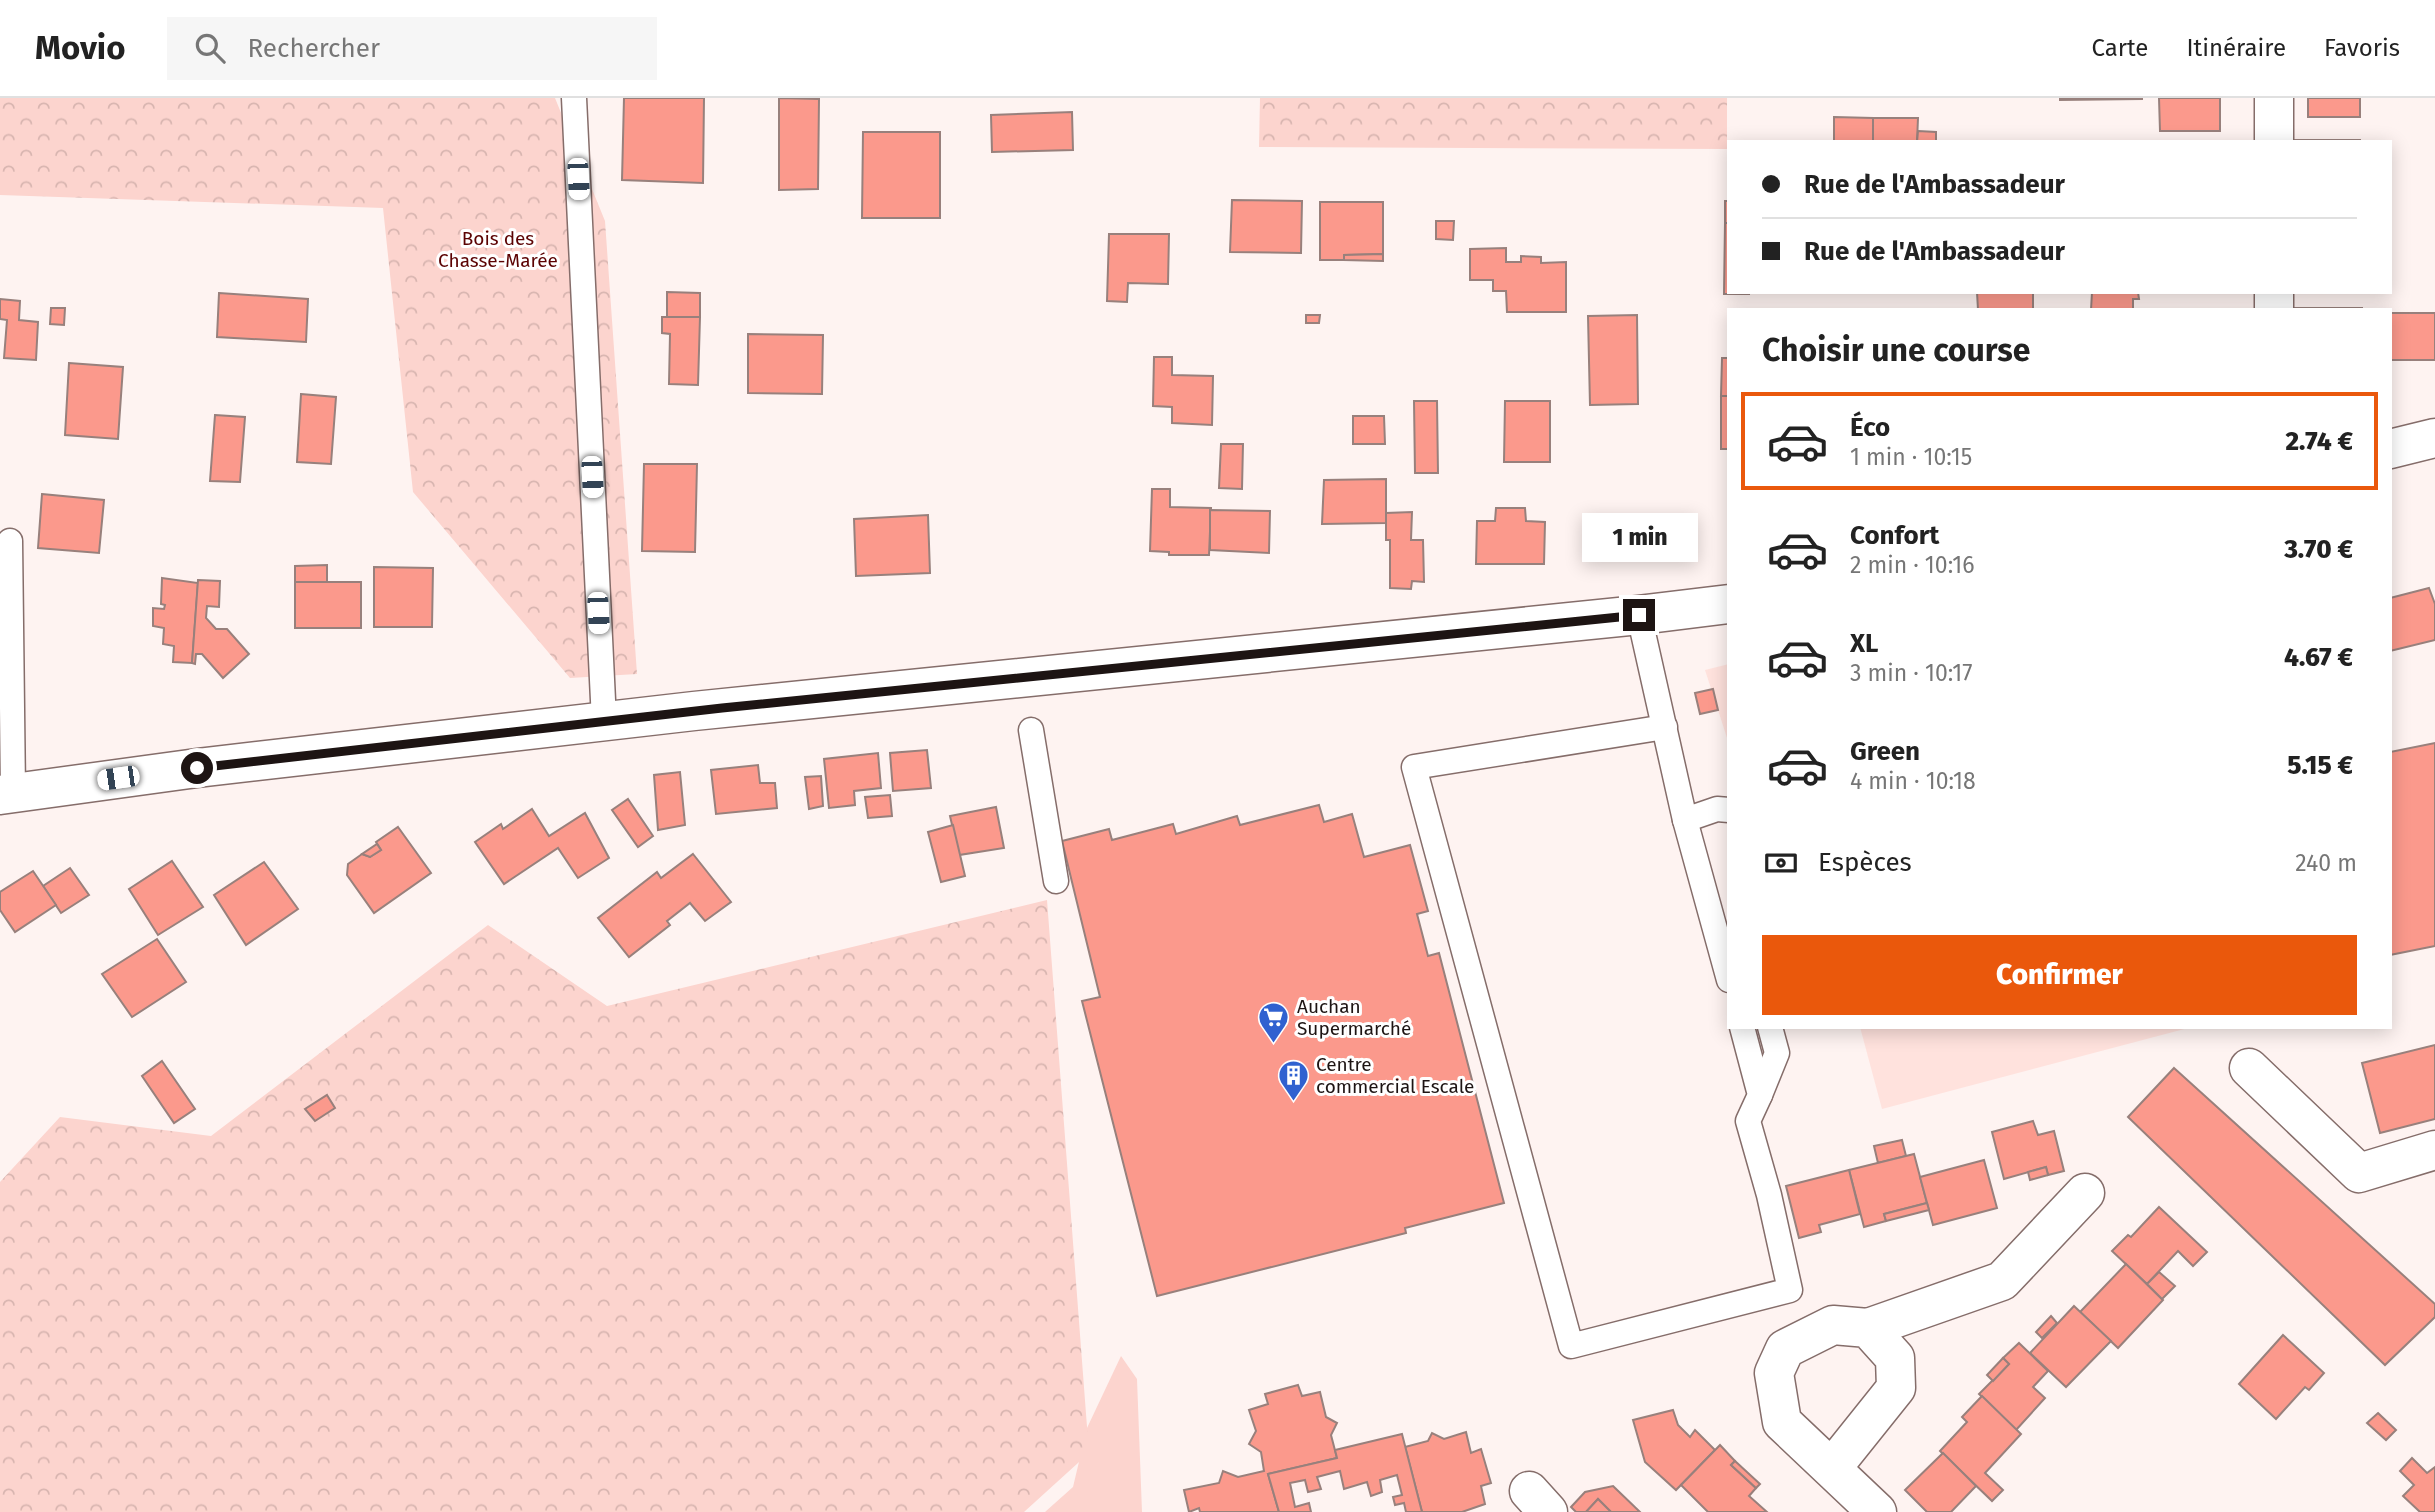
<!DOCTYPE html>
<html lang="fr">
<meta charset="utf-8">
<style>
:root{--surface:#fff;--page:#f6f6f6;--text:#222;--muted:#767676;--line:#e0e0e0;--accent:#ea580c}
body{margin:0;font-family:"Fira Sans",sans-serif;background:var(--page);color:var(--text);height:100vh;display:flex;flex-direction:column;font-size:26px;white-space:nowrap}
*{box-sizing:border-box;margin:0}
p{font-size:23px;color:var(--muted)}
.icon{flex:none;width:38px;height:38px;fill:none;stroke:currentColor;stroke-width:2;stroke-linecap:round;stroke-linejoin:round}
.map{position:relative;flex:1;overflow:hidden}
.sheet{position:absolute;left:1727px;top:210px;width:665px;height:721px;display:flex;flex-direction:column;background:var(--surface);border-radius:0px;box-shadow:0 4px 18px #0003}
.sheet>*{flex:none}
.banner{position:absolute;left:1727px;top:42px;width:665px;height:154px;border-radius:0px;box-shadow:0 4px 18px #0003;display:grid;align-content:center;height:154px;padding:0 35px;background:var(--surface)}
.end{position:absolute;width:32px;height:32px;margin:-16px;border:9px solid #1d1413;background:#fff;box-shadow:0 0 0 4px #fff}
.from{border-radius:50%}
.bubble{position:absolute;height:49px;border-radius:0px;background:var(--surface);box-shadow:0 4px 18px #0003;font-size:23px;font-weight:800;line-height:49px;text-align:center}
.car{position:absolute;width:21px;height:42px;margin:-21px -10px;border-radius:9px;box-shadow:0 0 5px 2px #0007;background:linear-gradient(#fff 24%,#345 0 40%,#fff 0 76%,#345 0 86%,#fff 0)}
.banner b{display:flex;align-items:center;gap:24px;height:66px;font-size:26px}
.banner b+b{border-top:2px solid var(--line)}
.banner i{width:18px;height:18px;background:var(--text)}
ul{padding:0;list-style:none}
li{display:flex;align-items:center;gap:21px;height:98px;margin:0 14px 10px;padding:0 21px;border:4px solid transparent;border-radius:0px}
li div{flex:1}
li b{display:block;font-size:26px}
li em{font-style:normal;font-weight:800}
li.active{border-color:var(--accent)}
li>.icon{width:63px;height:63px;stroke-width:1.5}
h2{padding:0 35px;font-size:32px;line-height:84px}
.pay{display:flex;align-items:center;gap:18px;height:77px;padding:0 35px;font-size:26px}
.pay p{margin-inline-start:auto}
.action{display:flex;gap:14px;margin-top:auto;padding:14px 35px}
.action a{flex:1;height:80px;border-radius:0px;background:var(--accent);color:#fff;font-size:28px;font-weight:800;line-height:80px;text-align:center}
header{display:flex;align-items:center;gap:42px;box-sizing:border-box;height:98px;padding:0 35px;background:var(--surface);border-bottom:2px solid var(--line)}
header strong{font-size:33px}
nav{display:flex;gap:38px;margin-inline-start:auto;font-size:24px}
.search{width:490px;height:63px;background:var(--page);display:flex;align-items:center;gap:18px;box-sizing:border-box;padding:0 24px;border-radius:0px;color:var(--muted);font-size:26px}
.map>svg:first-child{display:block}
.built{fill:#ffe2dd}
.green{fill:#fcd4ce}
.forest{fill:url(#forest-crowns)}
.building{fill:#fb998c;stroke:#98807c;stroke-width:2}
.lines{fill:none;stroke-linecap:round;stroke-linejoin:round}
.service-casing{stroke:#856d6a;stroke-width:27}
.minor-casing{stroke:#856d6a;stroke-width:41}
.secondary-casing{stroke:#856d6a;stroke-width:41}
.service{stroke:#fff;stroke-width:24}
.minor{stroke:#fff;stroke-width:38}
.secondary{stroke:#fff;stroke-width:38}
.route{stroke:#1d1413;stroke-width:9}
.labels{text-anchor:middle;stroke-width:6;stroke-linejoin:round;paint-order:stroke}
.park-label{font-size:19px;fill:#5b0202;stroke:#fff}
.poi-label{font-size:19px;fill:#1d1413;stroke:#fff;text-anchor:start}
</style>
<header>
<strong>Movio</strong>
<div class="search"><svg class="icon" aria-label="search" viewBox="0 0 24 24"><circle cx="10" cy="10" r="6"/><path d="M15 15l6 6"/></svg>Rechercher</div>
<nav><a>Carte</a><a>Itinéraire</a><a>Favoris</a></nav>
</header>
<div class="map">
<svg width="2435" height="1414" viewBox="0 0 2435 1414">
<defs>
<pattern id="forest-crowns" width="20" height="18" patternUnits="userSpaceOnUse" patternTransform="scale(1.75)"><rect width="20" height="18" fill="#fcd4ce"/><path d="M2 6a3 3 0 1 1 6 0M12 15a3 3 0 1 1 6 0" fill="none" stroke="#d8b5b0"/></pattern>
</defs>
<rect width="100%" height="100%" fill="#fef3f1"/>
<!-- built -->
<g class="built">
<path d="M1729,566V646L1705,572Z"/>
<path d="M1860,929H2192L1882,1011Z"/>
</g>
<!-- green -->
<path class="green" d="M1121,1258L1137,1281L1142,1414H1045L1073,1389L1087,1330Z"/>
<!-- forest -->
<g class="forest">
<path d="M0,0H555L605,123L637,576L570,580L413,394L383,110L0,97Z"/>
<path d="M1260,0H1727V51L1259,49Z"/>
<path d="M1047,802L1089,1355L1024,1414H0V1084L60,1019L211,1038L488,827L607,908Z"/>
</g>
<!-- building -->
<g class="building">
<path d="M624,0H704L703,85L622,82Z"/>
<path d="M779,0L819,1L818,91L779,92Z"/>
<path d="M2060,0H2142V1L2060,2Z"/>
<path d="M2159,0H2220V33H2160Z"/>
<rect x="2308" y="0" width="52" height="19"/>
<path d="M1072,14L1073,52L992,54L991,17Z"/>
<path d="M1834,19L1873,20V44H1834Z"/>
<path d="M1873,20H1918L1917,44H1873Z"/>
<path d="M1918,33L1936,34V44H1917Z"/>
<path d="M863,34H940V120H862Z"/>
<rect x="2282" y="42" width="78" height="2"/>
<path d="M1232,102L1302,103L1301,155L1230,154Z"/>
<rect x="1725" y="103" width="4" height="22"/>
<path d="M1320,104H1383V156L1344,157V162H1320Z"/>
<path d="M1436,123H1454L1453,142L1436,141Z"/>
<path d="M1725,125H1729V194L1750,196H1724Z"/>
<path d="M1109,136H1169L1168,186L1128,185L1127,204L1107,203Z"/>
<path d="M1506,150V164H1521V158L1541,159V165L1566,164V214H1507L1506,193H1493V182H1470V151Z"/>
<path d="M1383,156V163L1344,162V157Z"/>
<path d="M667,194L700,195V219H667Z"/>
<path d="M1977,194H2033V212H1978Z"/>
<path d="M2092,194H2138L2139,201H2133V212H2091Z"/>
<path d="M219,195L308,201L306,244L217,239Z"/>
<path d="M0,201L20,203L19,222L38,224L36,262L4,260L7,222L0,221Z"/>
<path d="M51,210H65L64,227L50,226Z"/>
<rect x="2284" y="210" width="78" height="2"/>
<rect x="2390" y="215" width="45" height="47"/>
<path d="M1306,217H1320L1319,225H1306Z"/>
<path d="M1637,217L1638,306L1590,307L1588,218Z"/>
<path d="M662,219H700L698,287L669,286L670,236L662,235Z"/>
<path d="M748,236L823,237L822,296L748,295Z"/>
<path d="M1154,259H1172V277L1213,278L1212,327L1172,325V309L1153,308Z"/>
<path d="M1722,260H1729V298H1721Z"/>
<path d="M69,265L123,269L118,341L65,337Z"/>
<path d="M301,296L336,299L331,366L297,364Z"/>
<rect x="1721" y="298" width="8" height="53"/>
<path d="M1414,303H1437L1438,375H1415Z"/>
<path d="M1505,303H1550V364H1504Z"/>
<path d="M215,317L245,319L240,384L210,383Z"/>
<path d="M1353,318H1384L1385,346H1353Z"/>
<path d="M1221,346H1243L1242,391L1219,390Z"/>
<path d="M644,366H697L695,454L642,453Z"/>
<path d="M1386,381V425L1322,426L1324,382Z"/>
<path d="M1152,391H1170V409L1211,410L1209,457H1169V454L1150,453Z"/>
<path d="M42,396L104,402L99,455L38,450Z"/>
<path d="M1496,410H1525L1526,423L1545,424L1544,466H1476L1477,423H1495Z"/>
<path d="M1210,412L1270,413L1269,455L1210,452Z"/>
<path d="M1412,414L1411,442H1423L1424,484L1412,483L1411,491L1390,490V442H1386V415Z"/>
<path d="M928,417L930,475L856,478L854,421Z"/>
<path d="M327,467V484H295V468Z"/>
<path d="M374,469L433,470L432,529H374Z"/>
<path d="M162,480L198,485L192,565L173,564L174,548L163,546L164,530L153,528V510L164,511L165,507L161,506Z"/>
<path d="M198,482L220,483L219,509L207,508L206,520L216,531H227L249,556L223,580L202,556H196L195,566L192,565Z"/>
<rect x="295" y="484" width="66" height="46"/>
<path d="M2429,490L2435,506V542L2390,553V500Z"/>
<path d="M1713,591L1718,612L1700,616L1695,595Z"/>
<path d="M2435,645V848L2390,857V654Z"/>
<path d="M927,652L931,690L893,693L890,655Z"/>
<path d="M878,655L881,690L854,693L855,707L829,710L824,661Z"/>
<path d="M758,667L760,685H775L777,710L716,716L711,672Z"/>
<path d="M680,674L685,727L658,732L654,677Z"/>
<path d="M821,678L823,708L809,711L805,679Z"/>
<path d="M890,697L892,718L868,720L865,699Z"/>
<path d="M628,701L653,738L638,749L612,712Z"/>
<path d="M1319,707L1324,724L1352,716L1364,759L1410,747L1428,813L1417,816L1428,858L1439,855L1504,1105L1405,1130L1406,1135L1157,1198L1082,903L1100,899L1062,743L1109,731L1112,742L1173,726L1176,736L1237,718L1240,727Z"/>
<path d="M996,709L1004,750L959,757L950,718Z"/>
<path d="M532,711L549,738L585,715L609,760L578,780L558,750L504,786L475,744L501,726L503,731Z"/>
<path d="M953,727L965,778L941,784L928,734Z"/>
<path d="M398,729L431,775L374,815L347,777L348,766L362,756L370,759L381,752L376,744Z"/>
<path d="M377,746L381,752L370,759L362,756Z"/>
<path d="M693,756L731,804L705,823L690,805L667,823L670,827L629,859L598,820L657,774L661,780Z"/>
<path d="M172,763L203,809L158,837L129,791Z"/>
<path d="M264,764L298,811L246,847L214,797Z"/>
<path d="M70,770L89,797L61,815L43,788Z"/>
<path d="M33,773L56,807L15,834L0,812V794Z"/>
<path d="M157,841L186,884L132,919L102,876Z"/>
<path d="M2435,947V1021L2380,1035L2362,965Z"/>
<path d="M162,963L195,1011L174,1025L142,978Z"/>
<path d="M2174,970L2435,1206V1219L2385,1267L2128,1019Z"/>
<path d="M327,997L335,1010L315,1023L305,1011Z"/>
<path d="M2033,1023L2038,1037L2054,1033L2064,1073L2048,1077L2046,1069L2004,1081L1992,1034Z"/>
<path d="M1902,1042L1906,1058L1878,1065L1874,1048Z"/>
<path d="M1914,1056L1927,1105L1884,1116L1886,1123L1864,1129L1849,1072Z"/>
<path d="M1984,1062L1997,1110L1933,1127L1920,1079Z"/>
<path d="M2046,1069L2048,1077L2030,1082L2028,1074Z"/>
<path d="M1849,1072L1860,1116L1819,1127L1821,1134L1799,1140L1786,1088Z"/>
<path d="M1927,1105L1929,1112L1886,1123L1884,1116Z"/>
<path d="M2159,1109L2207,1154L2193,1168L2178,1153L2147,1186L2112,1153L2128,1137L2131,1139Z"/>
<path d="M2126,1166L2163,1202L2118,1250L2080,1214Z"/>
<path d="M2159,1174L2175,1188L2162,1201L2147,1186Z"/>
<path d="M2074,1208L2111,1243L2066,1289L2030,1255Z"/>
<path d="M2051,1218L2057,1225L2042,1240L2036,1234Z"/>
<path d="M2283,1237L2324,1275L2309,1292L2305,1289L2276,1321L2239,1286Z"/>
<path d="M2019,1245L2048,1273L2033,1289L2045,1300L2016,1332L1979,1296L2009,1266L2003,1260Z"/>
<path d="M2003,1260L2009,1266L1993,1283L1987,1277Z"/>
<path d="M1298,1287L1302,1298L1320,1294L1326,1319L1337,1325L1331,1337L1337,1360L1268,1376L1279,1414H1200L1199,1410L1189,1414L1184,1392L1219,1385L1223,1373L1238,1379L1264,1373L1261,1354L1249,1346L1256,1333L1249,1312L1268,1306L1265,1296Z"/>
<path d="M1982,1298L2021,1336L1985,1375L2003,1392L1992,1403L1940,1353L1967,1324L1962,1319Z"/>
<path d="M1673,1312L1678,1327L1690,1339L1695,1332L1715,1352L1676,1392L1645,1364L1633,1322Z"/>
<path d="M2378,1315L2396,1332L2386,1342L2367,1325Z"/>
<path d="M1466,1334L1471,1355L1481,1351L1491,1385L1481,1388L1485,1406L1462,1414H1422L1405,1349L1428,1343L1432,1335L1444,1341Z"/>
<path d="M1402,1336L1422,1414H1406L1404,1405L1395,1407L1393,1399L1402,1397L1397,1377L1380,1382L1382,1394L1371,1398L1367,1384L1344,1391L1340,1373L1317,1379L1321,1391L1308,1394L1305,1382L1290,1385L1295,1409L1309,1405L1311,1414H1279L1268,1376L1337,1360L1335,1352Z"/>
<path d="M1720,1347L1735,1363L1731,1367L1756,1390L1749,1398L1767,1414H1708L1681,1387Z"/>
<path d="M1943,1355L1976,1388L1951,1414H1927L1905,1392Z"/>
<path d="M2412,1360L2427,1375L2435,1369V1414H2420L2403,1398L2414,1387L2400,1373Z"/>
<path d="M1735,1363L1760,1386L1756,1390L1731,1367Z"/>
<path d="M1613,1388L1640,1414H1611L1598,1401L1586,1414H1576L1571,1409L1585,1394Z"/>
<path d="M1598,1401L1611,1414H1586Z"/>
</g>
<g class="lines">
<defs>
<g id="service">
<path d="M574,0L604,623"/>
<path d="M10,443L13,694"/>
<path d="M1639,517L1685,722L1729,882"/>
<path d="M1665,629L1414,669L1571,1248L1790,1192L1769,1097L1748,1023L1760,997L1742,929"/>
<path d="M1031,632L1056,783"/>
<path d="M1685,722L1717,711L1729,712"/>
<path d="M1760,997L1777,955L1770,929"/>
</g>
<g id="minor">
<path d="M2274,44V0"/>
<path d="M2274,212V194"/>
<path d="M2249,970L2359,1075L2435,1052"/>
<path d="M1868,1230L2002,1183L2085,1095"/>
<path d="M1832,1370L1896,1290L1895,1260L1868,1230L1833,1227L1785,1251L1774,1275L1782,1324L1877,1414"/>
<path d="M1529,1393L1548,1414"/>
</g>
<g id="secondary">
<path d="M2390,351L2435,340"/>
<path d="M0,697L197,670L694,613L1639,517L1729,506"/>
</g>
</defs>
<!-- service casing -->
<use href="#service" class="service-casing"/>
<!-- minor casing -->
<use href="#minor" class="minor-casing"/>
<!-- secondary casing -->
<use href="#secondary" class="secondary-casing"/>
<!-- service -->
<use href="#service" class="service"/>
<!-- minor -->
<use href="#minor" class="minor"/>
<!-- secondary -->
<use href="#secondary" class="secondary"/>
</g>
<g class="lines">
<!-- route -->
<path class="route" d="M197,670L722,610L1639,517"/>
</g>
<!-- icons -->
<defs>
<symbol id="supermarket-pin" viewBox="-11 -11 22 30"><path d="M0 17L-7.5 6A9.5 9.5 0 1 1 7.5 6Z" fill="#3061d0" stroke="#fff"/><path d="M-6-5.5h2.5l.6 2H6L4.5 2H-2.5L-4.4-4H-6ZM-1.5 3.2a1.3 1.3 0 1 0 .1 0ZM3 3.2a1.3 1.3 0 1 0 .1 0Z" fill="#fff"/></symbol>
<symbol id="building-pin" viewBox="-11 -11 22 30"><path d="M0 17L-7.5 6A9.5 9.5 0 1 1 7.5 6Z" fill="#3061d0" stroke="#fff"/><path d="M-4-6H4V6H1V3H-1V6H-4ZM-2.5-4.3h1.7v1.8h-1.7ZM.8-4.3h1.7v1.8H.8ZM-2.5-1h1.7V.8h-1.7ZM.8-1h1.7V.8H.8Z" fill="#fff"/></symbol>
</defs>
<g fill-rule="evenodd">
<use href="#supermarket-pin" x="1256" y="902" width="35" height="47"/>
<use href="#building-pin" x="1276" y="960" width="35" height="47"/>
</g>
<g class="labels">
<!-- park labels -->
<g class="park-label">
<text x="498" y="147">Bois des<tspan x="498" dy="22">Chasse-Marée</tspan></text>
</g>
<!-- poi labels -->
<g class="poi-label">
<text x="1297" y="915">Auchan<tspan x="1297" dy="22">Supermarché</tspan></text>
<text x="1316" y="973">Centre<tspan x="1316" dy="22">commercial Escale</tspan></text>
</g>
</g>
</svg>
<i class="end from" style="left:197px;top:670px"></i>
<i class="end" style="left:1639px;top:517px"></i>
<div class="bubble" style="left:1582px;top:415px;width:116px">1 min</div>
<i class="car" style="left:578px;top:81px;rotate:177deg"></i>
<i class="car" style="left:592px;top:379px;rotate:177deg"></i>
<i class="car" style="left:598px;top:515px;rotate:177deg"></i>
<i class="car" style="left:118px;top:680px;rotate:262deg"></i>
<div class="banner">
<b><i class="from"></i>Rue de l'Ambassadeur</b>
<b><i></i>Rue de l'Ambassadeur</b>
</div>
<section class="sheet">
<h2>Choisir une course</h2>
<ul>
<li class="active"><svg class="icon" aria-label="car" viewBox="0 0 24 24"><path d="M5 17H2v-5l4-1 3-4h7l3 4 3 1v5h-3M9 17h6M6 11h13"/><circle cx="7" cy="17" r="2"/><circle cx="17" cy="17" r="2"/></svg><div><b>Éco</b><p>1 min · 10:15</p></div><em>2.74 €</em></li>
<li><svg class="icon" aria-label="car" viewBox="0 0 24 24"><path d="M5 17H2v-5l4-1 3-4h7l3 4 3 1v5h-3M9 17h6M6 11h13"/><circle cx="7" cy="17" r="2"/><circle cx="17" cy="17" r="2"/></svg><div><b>Confort</b><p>2 min · 10:16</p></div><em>3.70 €</em></li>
<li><svg class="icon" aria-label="car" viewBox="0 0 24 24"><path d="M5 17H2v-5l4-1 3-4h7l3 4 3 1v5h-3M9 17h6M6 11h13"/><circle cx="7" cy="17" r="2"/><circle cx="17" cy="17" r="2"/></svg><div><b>XL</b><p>3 min · 10:17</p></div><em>4.67 €</em></li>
<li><svg class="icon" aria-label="car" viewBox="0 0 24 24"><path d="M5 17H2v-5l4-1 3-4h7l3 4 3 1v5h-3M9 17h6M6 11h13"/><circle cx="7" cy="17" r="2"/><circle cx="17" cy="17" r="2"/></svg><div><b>Green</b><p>4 min · 10:18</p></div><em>5.15 €</em></li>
</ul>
<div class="pay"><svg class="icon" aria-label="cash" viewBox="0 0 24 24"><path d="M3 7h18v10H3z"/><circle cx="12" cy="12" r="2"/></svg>Espèces<p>240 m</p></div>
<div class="action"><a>Confirmer</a></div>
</section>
</div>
